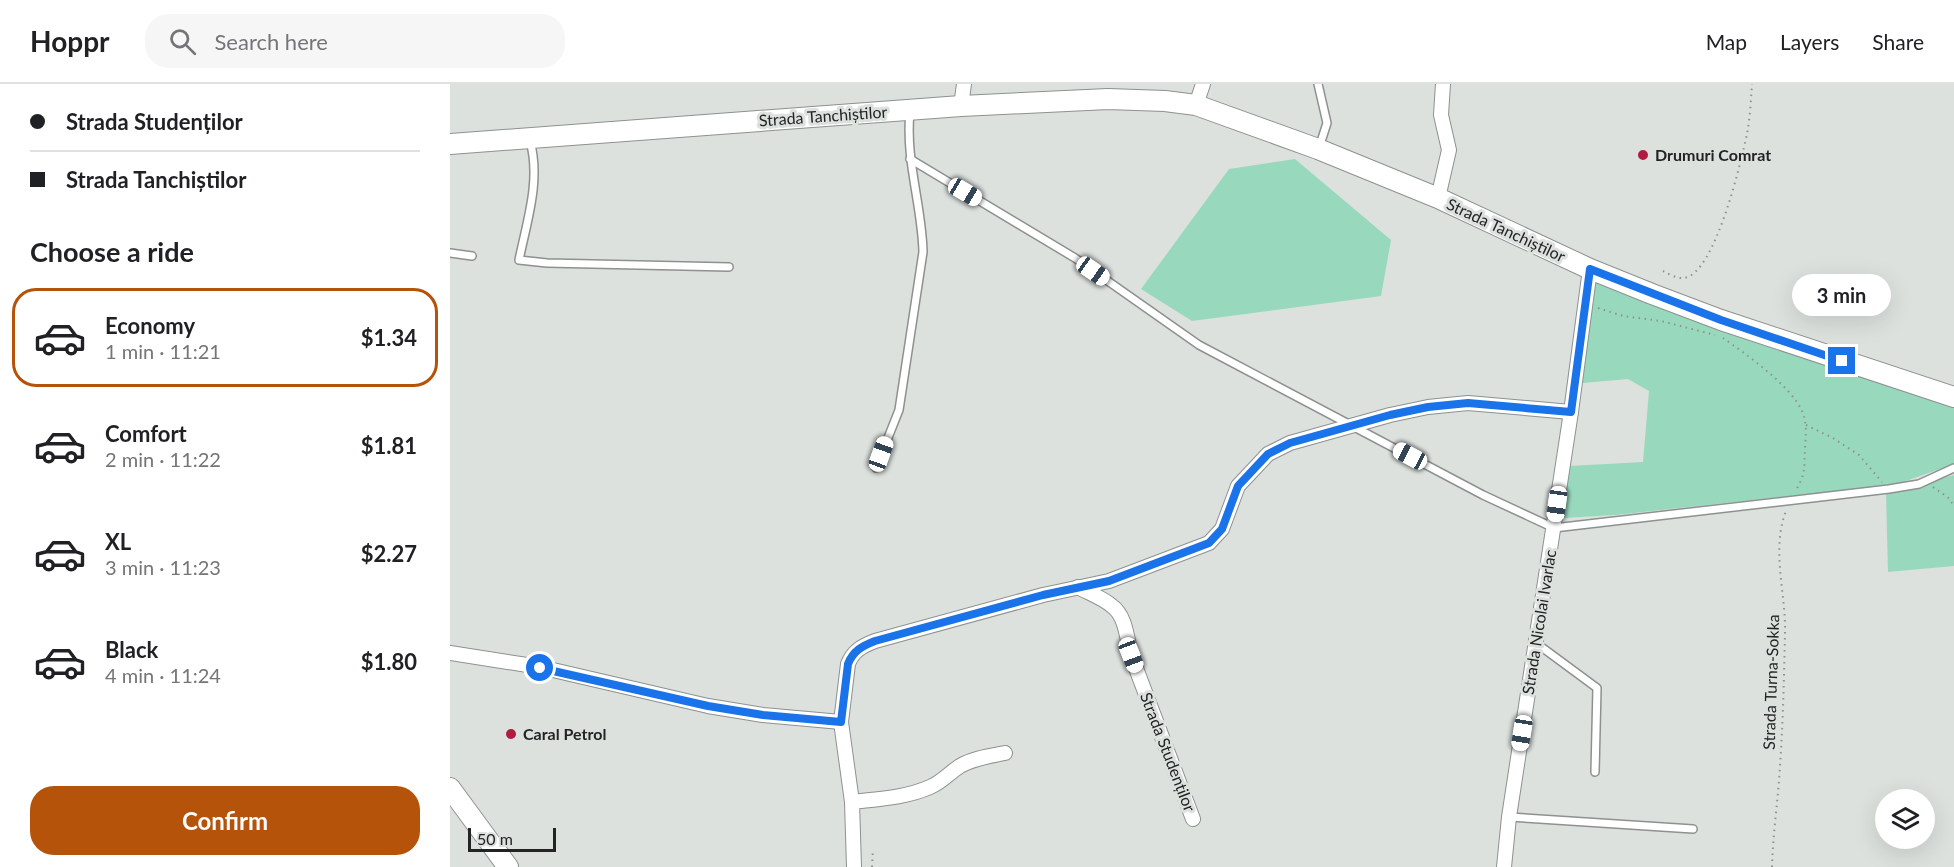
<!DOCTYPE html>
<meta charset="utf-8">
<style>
:root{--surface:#fff;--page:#f6f6f6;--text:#202124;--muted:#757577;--line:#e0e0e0;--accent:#b45309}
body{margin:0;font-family:Lato,sans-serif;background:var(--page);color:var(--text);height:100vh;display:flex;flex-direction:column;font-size:22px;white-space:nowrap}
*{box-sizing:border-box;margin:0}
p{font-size:20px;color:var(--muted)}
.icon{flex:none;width:33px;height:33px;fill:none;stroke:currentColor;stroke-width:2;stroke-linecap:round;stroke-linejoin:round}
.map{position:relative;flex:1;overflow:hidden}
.panel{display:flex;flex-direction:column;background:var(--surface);width:450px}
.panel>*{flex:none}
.guide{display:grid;align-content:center;height:132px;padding:0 30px;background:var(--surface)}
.tools{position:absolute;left:1425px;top:705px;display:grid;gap:12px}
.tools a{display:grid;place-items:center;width:60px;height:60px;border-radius:50%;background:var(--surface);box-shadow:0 6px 24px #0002;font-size:30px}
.scale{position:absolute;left:18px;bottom:15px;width:88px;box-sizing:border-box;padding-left:6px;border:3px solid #222423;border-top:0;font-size:16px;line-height:21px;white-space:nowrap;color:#222423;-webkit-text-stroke:4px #dce1de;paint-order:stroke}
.end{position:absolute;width:27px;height:27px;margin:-14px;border:8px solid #1a73e8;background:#fff;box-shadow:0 0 0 3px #fff}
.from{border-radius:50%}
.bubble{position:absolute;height:42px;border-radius:21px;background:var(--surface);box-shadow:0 6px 24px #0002;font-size:20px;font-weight:700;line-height:42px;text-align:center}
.car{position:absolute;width:18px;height:36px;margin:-18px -9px;border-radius:8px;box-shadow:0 0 4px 2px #0007;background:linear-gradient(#fff 24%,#345 0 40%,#fff 0 76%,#345 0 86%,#fff 0)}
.guide b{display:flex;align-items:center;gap:21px;height:57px;font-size:22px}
.guide b+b{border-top:2px solid var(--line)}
.guide i{width:15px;height:15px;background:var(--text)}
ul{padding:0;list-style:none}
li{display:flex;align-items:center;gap:18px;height:99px;margin:0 12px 9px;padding:0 18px;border:3px solid transparent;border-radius:24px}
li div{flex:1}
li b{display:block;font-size:22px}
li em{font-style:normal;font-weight:700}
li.on{border-color:var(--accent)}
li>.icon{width:54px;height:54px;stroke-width:1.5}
h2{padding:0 30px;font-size:27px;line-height:72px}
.action{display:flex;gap:12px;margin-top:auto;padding:12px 30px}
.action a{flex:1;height:69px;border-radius:24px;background:var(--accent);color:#fff;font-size:24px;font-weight:700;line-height:69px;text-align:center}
header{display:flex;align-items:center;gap:36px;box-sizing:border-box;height:84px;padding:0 30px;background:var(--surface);border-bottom:2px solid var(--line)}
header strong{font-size:28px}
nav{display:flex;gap:33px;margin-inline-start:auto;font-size:21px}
.search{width:420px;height:54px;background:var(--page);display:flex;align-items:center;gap:15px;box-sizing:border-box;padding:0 21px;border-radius:24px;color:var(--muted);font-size:22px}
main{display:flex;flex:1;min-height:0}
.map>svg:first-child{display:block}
.green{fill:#98d9be}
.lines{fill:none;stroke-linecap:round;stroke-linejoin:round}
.lane-casing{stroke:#8d918f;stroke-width:10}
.street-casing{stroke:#8d918f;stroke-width:16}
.secondary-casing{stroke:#8d918f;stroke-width:22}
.path{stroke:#8e918f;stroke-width:2;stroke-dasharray:1.5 4.5;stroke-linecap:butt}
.lane{stroke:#fff;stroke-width:7}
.street{stroke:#fff;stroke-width:14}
.secondary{stroke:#fff;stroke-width:20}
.route{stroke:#1a73e8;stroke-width:8}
.poi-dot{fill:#b01c3f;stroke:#dce1de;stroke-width:2}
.labels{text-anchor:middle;stroke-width:6;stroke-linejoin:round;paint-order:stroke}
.street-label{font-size:16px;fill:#222423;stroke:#dce1de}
.poi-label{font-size:16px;font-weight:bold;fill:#222423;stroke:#dce1de;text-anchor:start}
</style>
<header>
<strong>Hoppr</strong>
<div class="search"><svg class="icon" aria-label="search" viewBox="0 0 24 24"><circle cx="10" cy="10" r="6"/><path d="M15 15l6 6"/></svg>Search here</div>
<nav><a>Map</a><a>Layers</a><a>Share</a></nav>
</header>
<main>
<section class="panel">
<div class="guide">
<b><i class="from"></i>Strada Studenților</b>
<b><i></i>Strada Tanchiștilor</b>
</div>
<h2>Choose a ride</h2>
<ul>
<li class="on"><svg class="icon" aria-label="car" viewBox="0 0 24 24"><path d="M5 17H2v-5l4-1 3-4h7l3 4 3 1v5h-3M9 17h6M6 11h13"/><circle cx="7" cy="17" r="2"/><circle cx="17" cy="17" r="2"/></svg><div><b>Economy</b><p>1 min · 11:21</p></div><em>$1.34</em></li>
<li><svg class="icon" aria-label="car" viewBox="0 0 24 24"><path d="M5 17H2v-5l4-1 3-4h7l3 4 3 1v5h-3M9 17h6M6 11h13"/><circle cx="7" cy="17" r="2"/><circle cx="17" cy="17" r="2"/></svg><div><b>Comfort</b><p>2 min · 11:22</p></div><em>$1.81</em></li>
<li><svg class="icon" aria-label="car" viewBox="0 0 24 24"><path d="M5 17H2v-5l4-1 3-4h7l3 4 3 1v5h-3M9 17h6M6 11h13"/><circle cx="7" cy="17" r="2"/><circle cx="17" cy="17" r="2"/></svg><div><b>XL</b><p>3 min · 11:23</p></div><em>$2.27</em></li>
<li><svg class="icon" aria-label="car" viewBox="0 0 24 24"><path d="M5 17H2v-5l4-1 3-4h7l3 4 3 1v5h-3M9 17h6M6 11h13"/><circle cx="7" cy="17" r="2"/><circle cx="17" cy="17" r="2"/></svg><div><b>Black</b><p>4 min · 11:24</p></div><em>$1.80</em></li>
</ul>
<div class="action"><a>Confirm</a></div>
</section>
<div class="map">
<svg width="1504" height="783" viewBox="0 0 1504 783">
<rect width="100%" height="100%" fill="#dce1de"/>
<!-- green -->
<g class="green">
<path d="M845,75L941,156L931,212L742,237L691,205L779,85Z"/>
<path d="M1144,198L1504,322V380L1453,398L1414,404L1165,431L1114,434L1118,382L1193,378L1199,307L1178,295L1132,299L1142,202Z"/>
<path d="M1504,391V482L1438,488L1436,410Z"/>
</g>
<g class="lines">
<defs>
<g id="lane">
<path d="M868,0L877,39L869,64"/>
<path d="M80,57C91,96 77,137 69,176L97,179L279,183"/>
<path d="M460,75L625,174L749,261L1033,411L1104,444L1439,405L1469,400L1504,384"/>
<path d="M0,169L22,172"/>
<path d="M426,384L449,326L473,168C472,121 455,76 460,28"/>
<path d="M1086,559L1147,604L1145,688"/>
<path d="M1059,733L1243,745"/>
</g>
<g id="street">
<path d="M746,21L753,0"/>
<path d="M511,22L514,0"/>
<path d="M988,114L999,66L991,31L993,0"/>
<path d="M628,503C639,509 653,514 662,522C676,532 677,555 681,571L743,735"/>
<path d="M0,569L90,583L258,622L313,631L391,638"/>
<path d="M402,718C428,715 455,714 480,703C492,698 499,689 510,682C524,674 540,672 555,669"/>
<path d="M404,783L402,718L391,638L398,580C403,567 412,562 425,557L593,511L659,497L759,459L772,445L788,402L818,370L840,359L940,331L978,323L1018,319L1121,328"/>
<path d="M1054,783L1059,733L1121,328L1140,185"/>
</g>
<g id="secondary">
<path d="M0,60L511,22L658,15L715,17L746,21L868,65L988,114L1140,185L1202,210L1271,236L1504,313"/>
<path d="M0,704L58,783"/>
</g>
</defs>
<!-- lane casing -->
<use href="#lane" class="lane-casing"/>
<!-- street casing -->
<use href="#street" class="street-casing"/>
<!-- secondary casing -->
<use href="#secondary" class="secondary-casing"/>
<!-- path -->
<g class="path">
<path d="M1213,187C1219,190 1227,195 1234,194C1265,190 1291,78 1297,50C1300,34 1301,16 1302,0"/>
<path d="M1148,224L1173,232L1211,237L1265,251"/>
<path d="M1273,254C1296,270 1341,302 1352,327C1357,338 1356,351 1355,364C1354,385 1356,389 1345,408"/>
<path d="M1356,341L1383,354L1409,371L1432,398"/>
<path d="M1483,403L1500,415L1504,423"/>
<path d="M422,783L423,765"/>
<path d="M1322,783C1323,749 1328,716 1330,682C1333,638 1334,594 1335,549C1336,509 1321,466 1336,427"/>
</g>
<!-- lane -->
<use href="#lane" class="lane"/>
<!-- street -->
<use href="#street" class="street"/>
<!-- secondary -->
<use href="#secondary" class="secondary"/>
</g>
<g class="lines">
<!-- route -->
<path class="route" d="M90,584L258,622L313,631L391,638L398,580C403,567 412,562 425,557L593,511L659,497L759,459L772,445L788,402L818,370L840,359L940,331L978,323L1018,319L1121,328L1140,185L1271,236L1392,277"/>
</g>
<!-- markers -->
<g class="poi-dot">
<circle cx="1193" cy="71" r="6"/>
<circle cx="61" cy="650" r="6"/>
</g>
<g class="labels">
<!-- street labels -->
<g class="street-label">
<text transform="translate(373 32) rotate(-4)" y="6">Strada Tanchiștilor</text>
<text transform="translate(1056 146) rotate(25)" y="6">Strada Tanchiștilor</text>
<text transform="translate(1089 538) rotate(-81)" y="6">Strada Nicolai Ivarlac</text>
<text transform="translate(1321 598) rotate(-88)" y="6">Strada Turna-Sokka</text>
<text transform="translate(718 668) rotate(69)" y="6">Strada Studenților</text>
</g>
<!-- poi labels -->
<g class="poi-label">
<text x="1205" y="77">Drumuri Comrat</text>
<text x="73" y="656">Caral Petrol</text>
</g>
</g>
</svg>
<div class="tools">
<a><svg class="icon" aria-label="layers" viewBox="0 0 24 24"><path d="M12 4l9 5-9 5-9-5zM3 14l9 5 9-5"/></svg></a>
</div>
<div class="scale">50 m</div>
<i class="end from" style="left:90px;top:584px"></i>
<i class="end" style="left:1392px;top:277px"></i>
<div class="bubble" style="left:1342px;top:190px;width:99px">3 min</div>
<i class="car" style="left:515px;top:108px;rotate:121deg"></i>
<i class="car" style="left:643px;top:187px;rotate:125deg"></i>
<i class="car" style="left:431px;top:370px;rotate:20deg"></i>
<i class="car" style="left:960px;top:372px;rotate:298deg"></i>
<i class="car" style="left:1107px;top:420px;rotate:188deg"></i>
<i class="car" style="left:681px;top:571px;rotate:159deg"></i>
<i class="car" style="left:1072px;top:649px;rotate:189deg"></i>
</div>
</main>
